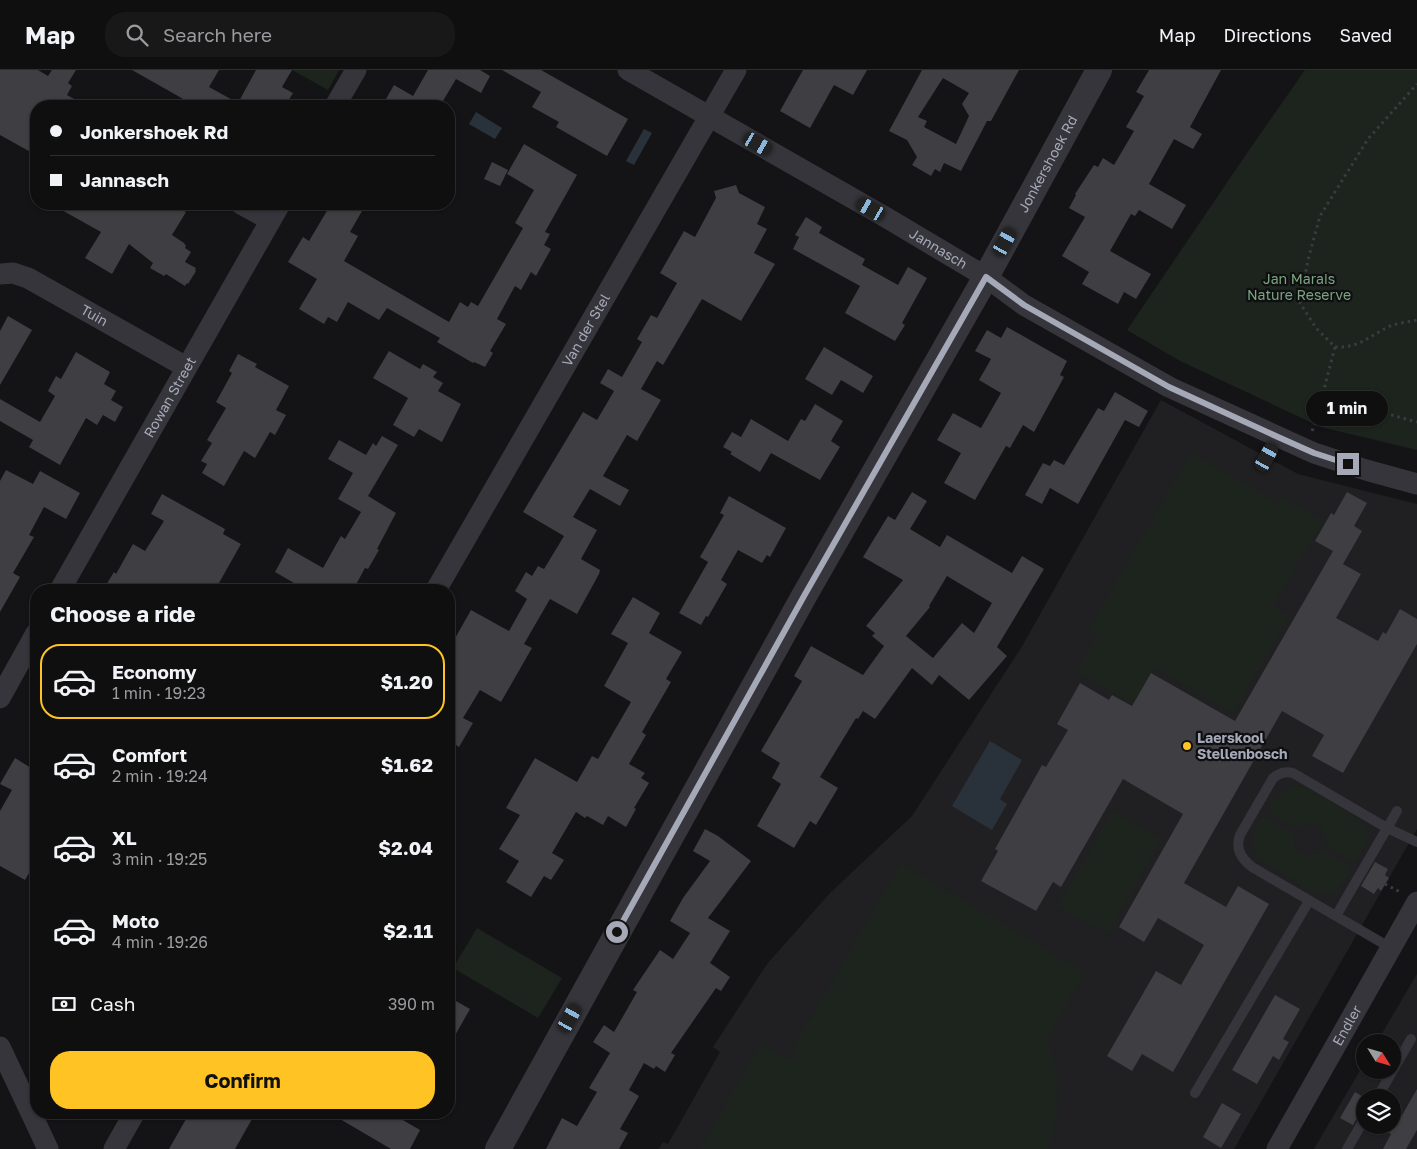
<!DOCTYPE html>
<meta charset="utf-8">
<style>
:root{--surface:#0f0f10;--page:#181819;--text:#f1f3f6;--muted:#9b9c9f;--line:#2f2f30;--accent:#ffc323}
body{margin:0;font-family:"Golos Text",sans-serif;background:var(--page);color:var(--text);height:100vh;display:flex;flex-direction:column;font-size:19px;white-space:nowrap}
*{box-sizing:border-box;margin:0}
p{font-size:16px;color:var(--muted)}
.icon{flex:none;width:28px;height:28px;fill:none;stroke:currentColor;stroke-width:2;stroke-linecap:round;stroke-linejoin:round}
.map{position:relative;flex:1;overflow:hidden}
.panel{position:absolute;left:30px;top:514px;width:425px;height:535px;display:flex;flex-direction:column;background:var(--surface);border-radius:20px;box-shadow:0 1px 4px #0004,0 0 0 1px var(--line)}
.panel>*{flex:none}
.guide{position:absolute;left:30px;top:30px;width:425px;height:110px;border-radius:20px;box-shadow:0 1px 4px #0004,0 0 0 1px var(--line);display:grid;align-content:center;height:110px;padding:0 20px;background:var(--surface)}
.needle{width:32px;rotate:127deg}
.buttons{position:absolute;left:1356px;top:964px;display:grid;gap:10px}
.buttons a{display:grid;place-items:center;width:45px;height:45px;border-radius:50%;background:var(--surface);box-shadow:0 1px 4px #0004,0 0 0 1px var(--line);font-size:25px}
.end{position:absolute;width:22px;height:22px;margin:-11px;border:6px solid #a5a9b7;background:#111;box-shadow:0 0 0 2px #111}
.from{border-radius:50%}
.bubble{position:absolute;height:35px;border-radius:18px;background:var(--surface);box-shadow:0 1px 4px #0004,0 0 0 1px var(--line);font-size:16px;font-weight:700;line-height:35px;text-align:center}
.car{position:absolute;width:15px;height:30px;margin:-15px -8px;border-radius:6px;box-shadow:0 0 4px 1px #0007;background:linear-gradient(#222 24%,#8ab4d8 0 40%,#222 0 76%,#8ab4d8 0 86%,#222 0)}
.guide b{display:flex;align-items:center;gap:18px;height:48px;font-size:19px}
.guide b+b{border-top:1px solid var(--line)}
.guide i{width:12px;height:12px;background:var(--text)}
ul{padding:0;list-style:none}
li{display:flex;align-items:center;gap:15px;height:75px;margin:0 10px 8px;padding:0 10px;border:2px solid transparent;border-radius:20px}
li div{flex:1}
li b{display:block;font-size:19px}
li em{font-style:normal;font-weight:700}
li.on{border-color:var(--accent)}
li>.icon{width:45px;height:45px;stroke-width:1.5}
h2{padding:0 20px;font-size:22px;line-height:60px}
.pay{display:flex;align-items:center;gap:12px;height:55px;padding:0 20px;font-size:19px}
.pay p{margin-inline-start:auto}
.primary-button{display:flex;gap:10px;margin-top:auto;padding:10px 20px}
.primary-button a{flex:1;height:58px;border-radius:20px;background:var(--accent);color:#111;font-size:20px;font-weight:700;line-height:58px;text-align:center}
header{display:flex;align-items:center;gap:30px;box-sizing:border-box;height:70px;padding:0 25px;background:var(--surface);border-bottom:1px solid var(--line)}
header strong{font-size:24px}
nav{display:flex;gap:28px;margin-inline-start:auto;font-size:18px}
.search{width:350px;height:45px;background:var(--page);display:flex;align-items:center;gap:12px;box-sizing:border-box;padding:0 18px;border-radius:20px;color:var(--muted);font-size:19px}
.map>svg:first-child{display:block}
.built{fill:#202023;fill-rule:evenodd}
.green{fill:#1c241d}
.water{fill:#29323b}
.building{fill:#3e3e43;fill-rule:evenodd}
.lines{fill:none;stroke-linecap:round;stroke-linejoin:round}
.path{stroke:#3b3c42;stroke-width:3;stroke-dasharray:2.5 4;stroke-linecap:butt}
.service{stroke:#35353b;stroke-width:10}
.minor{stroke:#35353b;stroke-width:21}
.tertiary{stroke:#35353b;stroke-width:26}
.route{stroke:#a5a9b7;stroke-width:6}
.poi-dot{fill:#ffc323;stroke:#0f0f11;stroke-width:2}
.labels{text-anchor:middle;stroke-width:4.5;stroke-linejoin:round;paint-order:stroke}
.street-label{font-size:14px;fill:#a5a9b7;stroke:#0f0f11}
.park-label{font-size:14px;fill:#7aa47f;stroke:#0f0f11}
.poi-label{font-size:14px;font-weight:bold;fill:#a5a9b7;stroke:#0f0f11;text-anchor:start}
</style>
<header>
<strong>Map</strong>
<div class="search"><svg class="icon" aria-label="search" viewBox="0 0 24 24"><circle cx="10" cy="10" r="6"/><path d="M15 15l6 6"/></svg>Search here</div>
<nav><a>Map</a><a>Directions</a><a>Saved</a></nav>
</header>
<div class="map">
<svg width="1417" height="1079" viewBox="0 0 1417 1079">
<rect width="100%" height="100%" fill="#141416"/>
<!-- built -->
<g class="built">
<path d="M1161,330L1298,404L1417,434V759L1234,1079H659L663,1072L668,1074L720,982L713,977L767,894L830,823L912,746L1021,578Z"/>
<path d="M1417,904V1079H1314L1365,992V1000H1392V972H1377ZM1365,1028H1392V1055H1365Z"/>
</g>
<!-- green -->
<g class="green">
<path d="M292,0H339L328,20Z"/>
<path d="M1305,0H1417V380L1321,357L1180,291L1127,260L1247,83Z"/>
<path d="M1191,383L1278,433L1282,427L1323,451L1273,536L1289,546L1233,643L1154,597L1133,634L1077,602L1098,565L1089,559Z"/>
<path d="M1300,716L1307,717L1362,751L1367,764V772L1356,793L1326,775C1328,756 1313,747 1297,759L1267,741C1276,726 1282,717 1300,716Z"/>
<path d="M1113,741L1161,769L1107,864L1058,836Z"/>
<path d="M1263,746L1294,764C1292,784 1307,792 1322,780L1352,798L1345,812L1338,819L1332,823L1325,824L1313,822L1261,791L1256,786L1253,779V766Z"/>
<path d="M901,794L1085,903L1046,970C1062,1005 1061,1043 1048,1079H700L761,974L791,991C797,972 805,955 817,940L816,939Z"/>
<path d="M477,858L562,908L538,948L453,898Z"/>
</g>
<!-- water -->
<g class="water">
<path d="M476,42L502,58L495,69L469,54Z"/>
<path d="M644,59L652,63L634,95L626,91Z"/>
<path d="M990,671L1022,690L1000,729L1007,734L992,760L952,736Z"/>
</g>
<!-- building -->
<g class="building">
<path d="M0,0H38L48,6L52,0H76L68,13L72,16L67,25L87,36H36V85L0,65Z"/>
<path d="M132,0H219L209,17L238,33L256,0H292L282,17L293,23L285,36H181L185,30Z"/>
<path d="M428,0H480L490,6L481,23L456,9L440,36H382L394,15L413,26Z"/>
<path d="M502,0H541L628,49L607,86L556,57L559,52L532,37L541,22Z"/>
<path d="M803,0H867L853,25L834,15L810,58L780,41Z"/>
<path d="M922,0H1019L991,51H987L961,101L944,93L940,102L935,99L931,106L912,95L917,87L907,70L889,61ZM943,8L969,23L962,34L969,46L956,74L924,57L927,51L918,47Z"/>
<path d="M1149,0H1221L1190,57L1202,64L1193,79L1174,69L1149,114L1186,135L1172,159L1139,140L1135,146L1131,144L1110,181L1151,204L1136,229L1124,222L1118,234L1082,214L1089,202L1062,186L1085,147L1069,138L1076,125L1075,124L1094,95L1098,97L1103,88L1114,95L1134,61L1126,57L1144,26L1136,22Z"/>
<path d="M524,74L577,105L545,162L550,164L544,175L551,179L536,206L531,202L521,220L515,216L497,249L506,254L490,281L493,283L485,297L474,292L473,293L437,272L440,268L387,238L379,250L348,232L337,252L328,247L324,254L299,239L317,209L288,192L303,167L309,171L331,134H366L350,162L358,166L344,191L449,252L460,232L468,237L471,232L478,236L523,158L515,153L534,120L507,104Z"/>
<path d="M492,92L508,100L500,116L484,109Z"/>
<path d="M736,115L739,123L765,137L757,154L767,159L754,183L775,194L741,251L702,229L663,295L657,291L641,319L661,330L637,371L627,365L603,406L629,420L620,436L590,419L573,447L597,460L581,489L600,500L599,504L577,544L550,529L524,574L532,578L501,632L480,620L463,648L473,653L459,677L450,671L449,673V579L471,540L509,561L527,529L515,521L526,502L532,506L538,496L544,499L564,466L523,442L583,342L597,350L614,321L600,313L608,299L622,307L642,272L637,269L651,245L657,248L677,213L660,203L684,161L695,167L716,128L714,121Z"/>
<path d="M51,134H172L186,142L172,165L184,173L186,176L185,178L191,182L185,192L196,198L195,200L196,201L188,214L187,213L185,216L166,204L164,206L150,198L153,193L129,174L112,204L85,188L101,162Z"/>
<path d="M806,147L822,157L819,163L865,189L862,195L898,215L908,197L927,208L902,253L905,255L895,271L845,243L860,216L793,179L799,167L795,165Z"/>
<path d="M8,246L32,260L0,315V261Z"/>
<path d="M1007,257L1067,291L1060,305L1064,307L1034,362L1023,355L1010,378L1006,376L975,430L944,413L961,383L937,370L953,343L981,358L1001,323L979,310L991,289L975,281L987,260L1001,268Z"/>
<path d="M824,277L873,306L863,323L841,310L832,325L805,309Z"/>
<path d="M389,281L420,299L423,294L437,302L433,307L443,313L438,321L461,334L442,372L419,359L414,367L393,355L408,328L373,308Z"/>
<path d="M76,282L110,302L104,314L116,321L111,330L123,337L115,352L103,345L97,355L86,348L60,395L29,377L33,370L0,351V329L40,352L55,326L48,321L56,306L61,309Z"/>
<path d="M238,284L257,294L255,297L289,316L276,340L286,345L275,365L270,362L255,388L244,381L224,416L202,403L207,394L201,391L212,373L207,370L226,338L216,332L232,303L229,301Z"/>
<path d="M1115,322L1148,341L1139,357L1125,350L1078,434L1050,418L1042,434L1025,425L1043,393L1050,396L1054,390L1064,395L1098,338L1104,341Z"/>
<path d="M815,334L843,351L831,371L840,377L820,410L771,383L760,402L730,384L732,382L723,377L732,362L741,367L751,349L788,371L801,349L805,351Z"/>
<path d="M382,366L398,375L368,426L396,443L377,479L379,480L368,499L365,498L353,520H306L275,502L288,478L323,498L341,466L345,469L361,442L338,429L353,403L328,389L339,370L366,385L373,373L376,376Z"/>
<path d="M6,400L33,414L40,401L80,423L66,449L44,437L29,465L34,467L13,503L20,507L0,542V411Z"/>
<path d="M912,422L927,431L910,459L940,477L947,465L1012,503L1022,486L1044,499L997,577L1007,586L969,630L939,605L932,615L912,598L875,649L863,641L858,649L856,648L820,707L838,718L816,755L810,751L794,778L757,756L781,714L772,708L780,693L761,681L802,611L794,606L811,576L863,605L884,576L872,566L875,563L866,556L903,510L863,487L888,446L895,450ZM947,506L992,533L974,563L962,553L933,588L906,566L930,537L929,536Z"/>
<path d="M1347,422L1367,433L1354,456L1362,461L1343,494L1361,504L1336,548L1378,571L1383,562L1386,564L1400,539L1417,549V574L1343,703L1312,686L1324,665L1282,641L1184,813L1226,837L1238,816L1269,834L1173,1002L1142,984L1132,1001L1107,986L1156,901L1181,915L1204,875L1158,848L1144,872L1119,857L1183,744L1123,709L1061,817L1053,812L1036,841L981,811L998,781L995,779L1042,695L1046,697L1068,660L1057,654L1080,613L1109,630L1112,625L1132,636L1151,603L1235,651L1333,481L1315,471L1331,443L1334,445Z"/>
<path d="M162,424L225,459L223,464L241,474L215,520H103L114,502L116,504L133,474L145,481L164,451L151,444Z"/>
<path d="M729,426L786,458L770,487L767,485L762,493L738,480L721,510L727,514L708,547L706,546L701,555L679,543L708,492L700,487L724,445L720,443Z"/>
<path d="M633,527L660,543L649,563L682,582L666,609L671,612L642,662L646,665L629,694L645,703L641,708L649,713L634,738L636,739L626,757L608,746L603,755L587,746L585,748L576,742L552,783L564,790L551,810L544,806L531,827L506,812L519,791L499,779L520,745L506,738L535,688L577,712L592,686L598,689L631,632L604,616L628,573L611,564Z"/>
<path d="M15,688L36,701V791L25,810L0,796V741L12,720L0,714Z"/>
<path d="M705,759L718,766L751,791L708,848L730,861L710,893L730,907L721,921L716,918L671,983L675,985L665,1002L656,996L654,999L644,993L629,1020L639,1026L620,1059L628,1063L619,1079H546L562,1048L577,1056L597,1022L589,1018L610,983L593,972L604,955L614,962L637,922L633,920L660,880L673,889L690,863L670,851L683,828L710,791L693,781Z"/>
<path d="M1375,792L1388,799L1385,805L1389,808L1381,821L1378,818L1374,824L1361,816Z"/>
<path d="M1275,925L1300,939L1283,969L1289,972L1279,990L1273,986L1257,1014L1232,1000Z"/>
<path d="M449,927L470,939L449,976Z"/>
<path d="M1417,1019V1060L1406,1079H1383L1391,1064L1376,1055H1392V1042L1401,1047Z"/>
<path d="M1355,1022L1365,1028V1041L1359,1044L1353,1055L1340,1048Z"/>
<path d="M1222,1033L1241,1044L1221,1078L1203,1067Z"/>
<path d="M190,1042H256L235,1079H169Z"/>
<path d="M328,1042H389L420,1060L410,1079H391Z"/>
</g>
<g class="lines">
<!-- path -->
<g class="path">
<path d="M1335,277C1360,278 1369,266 1390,256C1398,253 1408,252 1417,250"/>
<path d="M1322,326L1417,352"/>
<path d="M1312,361L1315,354L1335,277L1316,258L1300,233L1308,190L1320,146L1368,69L1417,14"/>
<path d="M1385,814L1400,822"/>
</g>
<!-- service -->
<g class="service">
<path d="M1267,387L1278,367"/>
<path d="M1397,741L1336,846L1252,797C1241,788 1235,779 1240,765L1273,708C1280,703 1285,701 1293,703L1387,758L1417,772"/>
<path d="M1336,846L1391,878"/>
<path d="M1195,1023L1309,831"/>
<path d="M1377,1028L1411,969"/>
<path d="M1347,1079L1365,1048"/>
</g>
<!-- minor -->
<g class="minor">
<path id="s1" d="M628,0L887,148L986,207L1024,235L1169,317L1314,383L1366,400L1417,414"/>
<path d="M335,36L356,0"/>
<path d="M241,134L270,150"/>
<path id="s2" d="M0,204L13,203L28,208L186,297"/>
<path id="s3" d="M60,520L280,134"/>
<path id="s4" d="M436,520L736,0"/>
<path d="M0,628L36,563"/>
<path d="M0,977L48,1079"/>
<path d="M114,1079L135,1042"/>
<path id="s5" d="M1277,1079L1417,832"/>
</g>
<!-- tertiary -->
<path class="tertiary" id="s6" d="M498,1079L804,526L986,207L1099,0"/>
</g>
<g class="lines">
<!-- route -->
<path class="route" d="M617,862L804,526L986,207L1024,235L1169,317L1278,367L1314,383L1348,394"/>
</g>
<!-- markers -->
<circle class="poi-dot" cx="1187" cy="676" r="5"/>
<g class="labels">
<!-- street labels -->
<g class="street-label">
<text dy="5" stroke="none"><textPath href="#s6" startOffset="1128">Jonkershoek Rd</textPath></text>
<text dy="5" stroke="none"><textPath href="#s1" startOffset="358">Jannasch</textPath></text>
<text dy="5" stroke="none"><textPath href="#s2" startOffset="105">Tuin</textPath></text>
<text dy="5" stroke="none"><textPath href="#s4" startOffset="300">Van der Stel</textPath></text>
<text dy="5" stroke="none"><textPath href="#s3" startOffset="222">Rowan Street</textPath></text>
<text dy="5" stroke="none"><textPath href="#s5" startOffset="142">Endler</textPath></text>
</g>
<!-- park labels -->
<g class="park-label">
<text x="1299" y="214">Jan Marais<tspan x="1299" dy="16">Nature Reserve</tspan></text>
</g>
<!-- poi labels -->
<g class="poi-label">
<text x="1197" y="673">Laerskool<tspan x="1197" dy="16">Stellenbosch</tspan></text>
</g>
</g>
</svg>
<div class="buttons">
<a><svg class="needle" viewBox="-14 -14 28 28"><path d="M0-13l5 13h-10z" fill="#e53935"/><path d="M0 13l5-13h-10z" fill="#9b9c9f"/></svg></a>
<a><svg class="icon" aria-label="layers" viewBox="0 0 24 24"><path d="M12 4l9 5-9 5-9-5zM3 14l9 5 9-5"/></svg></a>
</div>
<i class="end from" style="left:617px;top:862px"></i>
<i class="end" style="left:1348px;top:394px"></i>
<div class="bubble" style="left:1306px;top:321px;width:82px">1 min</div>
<i class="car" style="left:758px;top:74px;rotate:120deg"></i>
<i class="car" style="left:871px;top:139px;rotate:300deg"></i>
<i class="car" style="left:1005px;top:172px;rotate:29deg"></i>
<i class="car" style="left:1267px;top:387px;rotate:29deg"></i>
<i class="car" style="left:570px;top:948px;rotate:29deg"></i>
<div class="guide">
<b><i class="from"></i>Jonkershoek Rd</b>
<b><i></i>Jannasch</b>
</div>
<section class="panel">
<h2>Choose a ride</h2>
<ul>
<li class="on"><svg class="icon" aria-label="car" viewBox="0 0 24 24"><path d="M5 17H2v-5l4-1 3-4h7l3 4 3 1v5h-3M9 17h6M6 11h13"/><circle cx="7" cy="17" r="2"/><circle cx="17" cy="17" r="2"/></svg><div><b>Economy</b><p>1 min · 19:23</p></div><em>$1.20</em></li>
<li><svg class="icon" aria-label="car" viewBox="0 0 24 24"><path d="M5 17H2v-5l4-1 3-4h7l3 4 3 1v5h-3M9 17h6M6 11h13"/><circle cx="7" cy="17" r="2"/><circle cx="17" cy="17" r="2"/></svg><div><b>Comfort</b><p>2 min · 19:24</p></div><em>$1.62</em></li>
<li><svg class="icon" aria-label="car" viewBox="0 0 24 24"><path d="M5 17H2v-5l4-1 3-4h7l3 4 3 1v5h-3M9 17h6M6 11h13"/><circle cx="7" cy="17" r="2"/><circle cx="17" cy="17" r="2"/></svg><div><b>XL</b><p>3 min · 19:25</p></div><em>$2.04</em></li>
<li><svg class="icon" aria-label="car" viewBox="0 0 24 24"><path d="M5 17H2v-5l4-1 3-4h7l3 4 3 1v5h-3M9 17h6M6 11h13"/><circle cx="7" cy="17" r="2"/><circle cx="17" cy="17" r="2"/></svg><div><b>Moto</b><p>4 min · 19:26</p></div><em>$2.11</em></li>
</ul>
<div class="pay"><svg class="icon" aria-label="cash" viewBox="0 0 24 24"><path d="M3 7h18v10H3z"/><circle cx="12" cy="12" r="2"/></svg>Cash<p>390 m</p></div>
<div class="primary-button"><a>Confirm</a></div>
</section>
</div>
